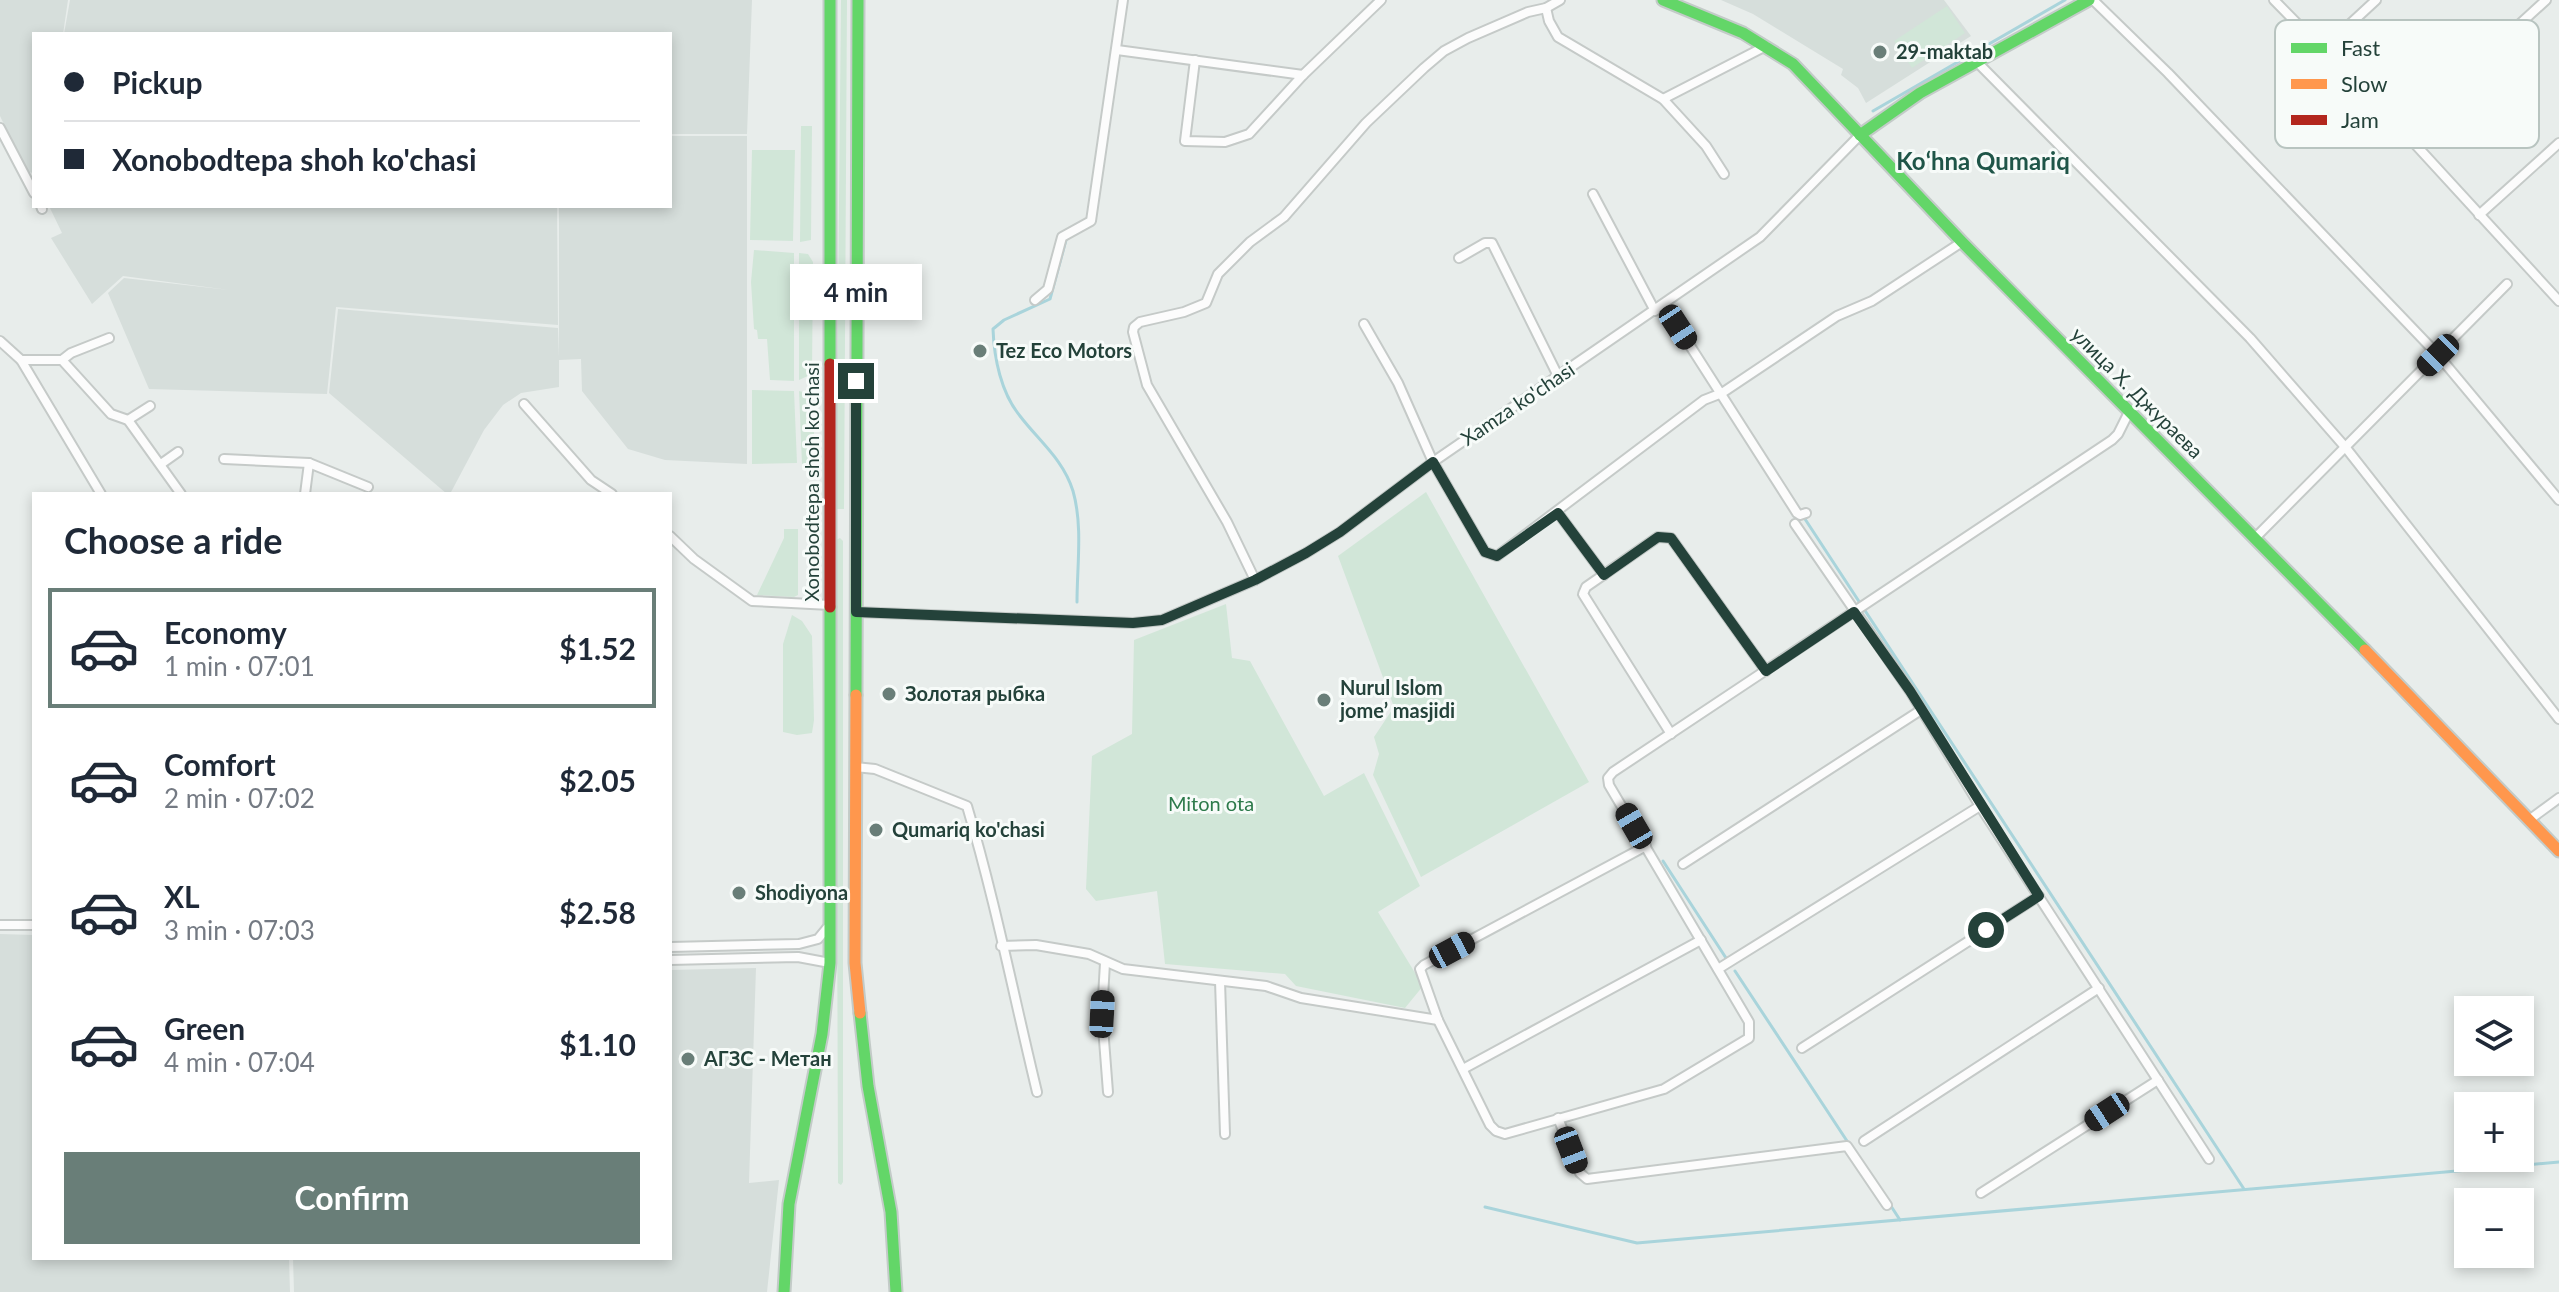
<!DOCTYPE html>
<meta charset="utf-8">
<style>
:root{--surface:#fff;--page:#f2f2f3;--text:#1f2937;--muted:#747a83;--line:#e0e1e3;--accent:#697e78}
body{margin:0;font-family:Lato,sans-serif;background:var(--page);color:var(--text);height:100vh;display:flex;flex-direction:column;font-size:30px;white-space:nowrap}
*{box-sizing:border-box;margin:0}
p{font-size:26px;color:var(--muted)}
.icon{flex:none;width:44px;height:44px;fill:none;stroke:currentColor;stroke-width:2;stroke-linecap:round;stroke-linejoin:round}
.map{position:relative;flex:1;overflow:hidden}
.side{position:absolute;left:32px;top:492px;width:640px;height:768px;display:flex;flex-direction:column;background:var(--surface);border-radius:0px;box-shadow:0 4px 12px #0003}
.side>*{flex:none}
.hud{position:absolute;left:32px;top:32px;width:640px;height:176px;border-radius:0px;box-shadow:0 4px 12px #0003;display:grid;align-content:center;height:176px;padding:0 32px;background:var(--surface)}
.controls{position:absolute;left:2454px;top:996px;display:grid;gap:16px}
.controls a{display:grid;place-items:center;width:80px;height:80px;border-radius:0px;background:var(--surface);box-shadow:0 4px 12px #0003;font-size:40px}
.end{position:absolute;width:36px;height:36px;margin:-18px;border:10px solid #24423a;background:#fff;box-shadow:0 0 0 4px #fff}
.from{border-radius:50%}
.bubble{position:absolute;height:56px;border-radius:0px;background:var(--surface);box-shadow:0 4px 12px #0003;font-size:26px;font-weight:700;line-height:56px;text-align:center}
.car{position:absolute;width:24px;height:48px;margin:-24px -12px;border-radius:10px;box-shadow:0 0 6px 2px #0007;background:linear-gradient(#222 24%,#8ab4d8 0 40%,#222 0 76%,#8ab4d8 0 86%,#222 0)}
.hud b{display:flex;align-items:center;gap:28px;height:76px;font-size:30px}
.hud b+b{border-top:2px solid var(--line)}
.hud i{width:20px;height:20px;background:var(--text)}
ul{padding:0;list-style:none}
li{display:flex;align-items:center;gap:24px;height:120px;margin:0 16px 12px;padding:0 16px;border:4px solid transparent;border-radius:0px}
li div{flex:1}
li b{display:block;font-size:30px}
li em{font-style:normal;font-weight:700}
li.active{border-color:var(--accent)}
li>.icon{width:72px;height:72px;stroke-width:1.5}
h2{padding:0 32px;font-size:36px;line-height:96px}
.primary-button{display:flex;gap:16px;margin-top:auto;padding:16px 32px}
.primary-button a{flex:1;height:92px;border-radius:0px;background:var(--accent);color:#fff;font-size:32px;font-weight:700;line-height:92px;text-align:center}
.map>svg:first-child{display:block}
.built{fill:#d6dedb}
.green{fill:#d1e6d8}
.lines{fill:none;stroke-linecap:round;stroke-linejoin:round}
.stream{stroke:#a9d4db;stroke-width:3}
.street-casing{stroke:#c5cac8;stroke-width:12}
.fast-casing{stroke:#c3cbc8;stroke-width:15}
.slow-casing{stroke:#c3cbc8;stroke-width:15}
.jam-casing{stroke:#c3cbc8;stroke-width:15}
.street{stroke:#fcfcfc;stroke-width:8}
.fast{stroke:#63d668;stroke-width:11}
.slow{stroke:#ff974d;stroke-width:11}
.jam{stroke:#b3261e;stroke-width:11}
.route{stroke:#24423a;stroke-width:10}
.poi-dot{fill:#697e78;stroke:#f7fbf9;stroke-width:3}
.labels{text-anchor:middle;stroke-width:6;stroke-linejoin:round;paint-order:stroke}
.poi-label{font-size:20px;font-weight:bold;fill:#24423a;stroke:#f7fbf9;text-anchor:start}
.street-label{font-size:20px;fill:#24423a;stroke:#f7fbf9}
.park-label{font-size:20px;fill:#2d7a4b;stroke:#f7fbf9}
.quarter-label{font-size:24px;font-weight:bold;fill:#1f5548;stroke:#f7fbf9}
.key{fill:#f7fbf9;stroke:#b8c4c0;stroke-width:2}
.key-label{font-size:22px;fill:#24423a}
</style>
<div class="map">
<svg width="2559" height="1292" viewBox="0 0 2559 1292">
<rect width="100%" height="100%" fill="#e8edeb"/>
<!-- built -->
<g class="built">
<path d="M0,0H68L63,34H34V173L27,172L0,116Z"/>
<path d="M70,0H752L747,134H670V34H64Z"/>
<path d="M1721,0H1944L1971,36L1866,103L1858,88L1841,75L1843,69L1753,14Z"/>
<path d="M670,136H747V464L665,460L628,449L582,391L581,359L559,360V387L521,393L503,405L484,430L450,494H447L329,393L338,309L558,328L559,357V206H670Z"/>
<path d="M49,206H557L558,325L336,307L327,394L149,389L108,293L124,278L229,290L123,276L92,304L51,238L62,233Z"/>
<path d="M0,934L34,935V1258H289L290,1292H0Z"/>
<path d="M756,968L749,1183L779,1180L767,1292H294L293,1258H670V970Z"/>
</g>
<!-- green -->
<g class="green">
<path d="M841,0H847L844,509H836Z"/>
<path d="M1947,6L1965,33L1912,68L1894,41Z"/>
<path d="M801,126H812L811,240L800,242Z"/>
<path d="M752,150H795L793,241L750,240Z"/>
<path d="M754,250L794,253V381L770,380L767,339H758L757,330L754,329L751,282Z"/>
<path d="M799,253L808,254L813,262L812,374L799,380Z"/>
<path d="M752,390L794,391L797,463L752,464Z"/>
<path d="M799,391L814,395V464H802Z"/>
<path d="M1426,492L1589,782L1421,877L1373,775L1379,754L1374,737L1394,707L1338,556Z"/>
<path d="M784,529H798V595L794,597L757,595L784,538Z"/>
<path d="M840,538L843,541V1182L841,1185L838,1183L836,540Z"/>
<path d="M1226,604L1232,658L1250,661L1324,796L1364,773L1420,886L1378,912L1423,986L1405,1008L1296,986L1285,974L1165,964L1157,891L1096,901L1086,889L1092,756L1132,734L1134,640Z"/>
<path d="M792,615L802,621L812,636L814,720L812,733L797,735L783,732V644Z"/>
</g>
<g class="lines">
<!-- stream -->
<g class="stream">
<path d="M1873,111L2065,0"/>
<path d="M1066,240L1050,299L1004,320L993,329C994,358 1001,393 1020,416C1039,441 1063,459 1073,491C1083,526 1077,566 1077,602"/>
<path d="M1803,516L2244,1189"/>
<path d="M1663,861L1726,958"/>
<path d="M1735,971L1849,1144"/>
<path d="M1889,1203L1900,1220"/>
<path d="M1485,1207L1637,1243L2559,1162"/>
</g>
<defs>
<g id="street">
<path d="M2093,0L2168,73L2438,355L2559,500"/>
<path d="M2274,0L2403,131L2559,301"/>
<path d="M1546,8L1549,21L1558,37L1663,99L1706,146L1724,174"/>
<path d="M2323,49L2376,0"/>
<path d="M1117,50L1303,75"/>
<path d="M1195,60L1185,141L1225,142L1249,134L1303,75L1381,0"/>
<path d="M1977,62L2250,338L2346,448L2559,719"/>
<path d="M1663,99L1766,46"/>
<path d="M0,128L34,193"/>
<path d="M2403,131L2546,0"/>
<path d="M1593,194L1655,311"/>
<path d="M41,206L42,209"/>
<path d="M2479,215L2559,143"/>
<path d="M1459,258L1485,243H1492L1558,376"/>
<path d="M1035,300L1048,289L1062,237L1091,221L1123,0"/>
<path d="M1664,305L1797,513L1800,515L1806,513"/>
<path d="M1364,324L1398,383L1433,462L1485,552L1497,556L1704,400L1722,393L1837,316L1872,301L1962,242"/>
<path d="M0,341L21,360H62L71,353L109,338"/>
<path d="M21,360L101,494"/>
<path d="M62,360L111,414L128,420L181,494"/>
<path d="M524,404L591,480L612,494"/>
<path d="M128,420L150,406"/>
<path d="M224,459L309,463L368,487"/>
<path d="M161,464L178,452"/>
<path d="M305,494L309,463"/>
<path d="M1558,513L1604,575"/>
<path d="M1795,524L1910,691L1980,806L2209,1159"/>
<path d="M670,536L694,559L752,601L830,605"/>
<path d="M2256,537L2507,284"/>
<path d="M1255,580L1227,522L1147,385L1133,332L1134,327L1140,322L1184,312L1206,303L1218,274L1250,242L1284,217L1366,123L1424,68L1444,51L1468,38L1528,12L1546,8L1560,0"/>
<path d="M856,612L1133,623L1162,620L1255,580L1306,553L1340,532L1433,462L1760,237L1860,135"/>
<path d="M1671,734L1583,594L1586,587L1658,537L1671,538L1766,671"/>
<path d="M855,767L875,769L967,806C995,900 1014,997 1037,1092"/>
<path d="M2529,820L2559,798"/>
<path d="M1646,846L1424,965L1420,969L1438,1020L1490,1125L1496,1131L1505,1134L1664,1089L1749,1038V1022L1609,785L1608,778L1613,772L2112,440L2118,434L2129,412"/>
<path d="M1683,864L1921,710"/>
<path d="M0,925H34"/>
<path d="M1001,946L1036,945L1089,954L1123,969L1266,986L1301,998L1438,1020"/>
<path d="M670,947L799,944L818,939L827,928"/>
<path d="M670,960L798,957L830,963"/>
<path d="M1105,963L1102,1014L1108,1092"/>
<path d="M1718,969L1980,806"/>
<path d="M1220,981L1225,1134"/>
<path d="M1802,1048L2039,896"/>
<path d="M1463,1069L1701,940"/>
<path d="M1558,1118L1580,1173L1587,1179L1847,1146L1887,1205"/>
<path d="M1864,1141L2099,988"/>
<path d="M1981,1193L2158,1080"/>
</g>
<g id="fast">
<path d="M830,0V364"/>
<path d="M1663,0L1743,33L1793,64L1962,242L2365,650"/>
<path d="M1860,135L1920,93L2089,0"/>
<path d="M856,695L858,0"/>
<path d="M860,1013L868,1086L891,1212L896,1292"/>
<path d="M784,1292L789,1204L822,1034L830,963V607"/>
</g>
<g id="slow">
<path d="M2365,650L2559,851"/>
<path d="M856,695L855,963L860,1013"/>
</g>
<path id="jam" d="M830,364V607"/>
</defs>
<!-- street casing -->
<use href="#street" class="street-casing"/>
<!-- fast casing -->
<use href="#fast" class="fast-casing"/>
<!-- slow casing -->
<use href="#slow" class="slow-casing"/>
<!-- jam casing -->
<use href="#jam" class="jam-casing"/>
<!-- street -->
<use href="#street" class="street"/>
<!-- fast -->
<use href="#fast" class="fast"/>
<!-- slow -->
<use href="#slow" class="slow"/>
<!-- jam -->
<use href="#jam" class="jam"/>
</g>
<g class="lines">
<!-- route -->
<path class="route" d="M856,381V612L1133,623L1162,620L1255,580L1306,553L1340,532L1433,462L1485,552L1497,556L1558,513L1604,575L1658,537L1671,538L1766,671L1854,612L1910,691L2039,896L1986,930"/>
</g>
<!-- markers -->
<g class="poi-dot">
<circle cx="1880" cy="52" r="8"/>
<circle cx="980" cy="351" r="8"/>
<circle cx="889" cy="694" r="8"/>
<circle cx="1324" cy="700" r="8"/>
<circle cx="876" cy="830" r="8"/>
<circle cx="739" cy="893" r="8"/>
<circle cx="688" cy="1059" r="8"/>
</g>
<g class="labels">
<!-- poi labels -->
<g class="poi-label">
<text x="1896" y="59">29-maktab</text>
<text x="996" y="358">Tez Eco Motors</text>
<text x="1340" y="695">Nurul Islom<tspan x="1340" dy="23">jome’ masjidi</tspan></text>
<text x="905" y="701">Золотая рыбка</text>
<text x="892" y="837">Qumariq ko'chasi</text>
<text x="755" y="900">Shodiyona</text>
<text x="704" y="1066">АГЗС - Метан</text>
</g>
<!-- street labels -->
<g class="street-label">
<text transform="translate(2137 393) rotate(45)" y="7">улица Х. Джураева</text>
<text transform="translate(1518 404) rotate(-34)" y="7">Xamza ko'chasi</text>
<text transform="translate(812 482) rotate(-90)" y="7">Xonobodtepa shoh ko'chasi</text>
</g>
<!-- park labels -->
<g class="park-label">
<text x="1211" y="811">Miton ota</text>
</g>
<!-- quarter labels -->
<g class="quarter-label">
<text x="1983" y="170">Koʻhna Qumariq</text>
</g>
</g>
<!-- legend -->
<rect x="2275" y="20" width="264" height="128" rx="12" class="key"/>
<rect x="2291" y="43" width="36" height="10" fill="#63d668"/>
<rect x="2291" y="79" width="36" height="10" fill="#ff974d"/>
<rect x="2291" y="115" width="36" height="10" fill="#b3261e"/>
<g class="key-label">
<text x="2341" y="56">Fast</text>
<text x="2341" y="92">Slow</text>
<text x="2341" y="128">Jam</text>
</g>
</svg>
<div class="controls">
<a><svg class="icon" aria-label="layers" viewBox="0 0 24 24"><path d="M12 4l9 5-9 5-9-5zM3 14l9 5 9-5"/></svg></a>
<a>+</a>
<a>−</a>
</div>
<i class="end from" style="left:1986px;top:930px"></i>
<i class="end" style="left:856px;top:381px"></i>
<div class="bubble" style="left:790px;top:264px;width:132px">4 min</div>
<i class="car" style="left:1678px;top:327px;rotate:147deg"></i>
<i class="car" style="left:2438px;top:355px;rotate:225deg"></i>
<i class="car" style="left:1634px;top:826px;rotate:330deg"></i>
<i class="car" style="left:1452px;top:950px;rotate:62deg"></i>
<i class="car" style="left:1102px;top:1014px;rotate:3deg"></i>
<i class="car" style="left:2107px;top:1112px;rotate:237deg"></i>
<i class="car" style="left:1571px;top:1150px;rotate:159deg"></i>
<div class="hud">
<b><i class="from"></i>Pickup</b>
<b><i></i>Xonobodtepa shoh ko'chasi</b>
</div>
<section class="side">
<h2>Choose a ride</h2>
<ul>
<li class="active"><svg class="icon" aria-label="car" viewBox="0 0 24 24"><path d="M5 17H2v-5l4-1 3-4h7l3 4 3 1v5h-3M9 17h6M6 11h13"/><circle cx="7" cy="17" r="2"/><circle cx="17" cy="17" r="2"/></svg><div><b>Economy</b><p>1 min · 07:01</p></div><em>$1.52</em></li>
<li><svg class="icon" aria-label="car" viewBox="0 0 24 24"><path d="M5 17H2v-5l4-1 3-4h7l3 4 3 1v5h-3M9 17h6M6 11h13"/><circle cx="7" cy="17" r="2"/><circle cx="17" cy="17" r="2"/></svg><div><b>Comfort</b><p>2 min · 07:02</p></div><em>$2.05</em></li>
<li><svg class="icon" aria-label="car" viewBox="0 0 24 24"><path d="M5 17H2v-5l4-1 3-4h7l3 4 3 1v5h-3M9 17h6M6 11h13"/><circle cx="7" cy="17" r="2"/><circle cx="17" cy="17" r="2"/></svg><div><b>XL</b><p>3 min · 07:03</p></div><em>$2.58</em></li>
<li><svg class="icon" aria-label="car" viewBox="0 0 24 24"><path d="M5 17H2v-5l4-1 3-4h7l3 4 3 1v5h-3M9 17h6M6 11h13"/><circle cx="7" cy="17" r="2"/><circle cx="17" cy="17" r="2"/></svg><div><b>Green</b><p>4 min · 07:04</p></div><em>$1.10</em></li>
</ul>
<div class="primary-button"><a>Confirm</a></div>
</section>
</div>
